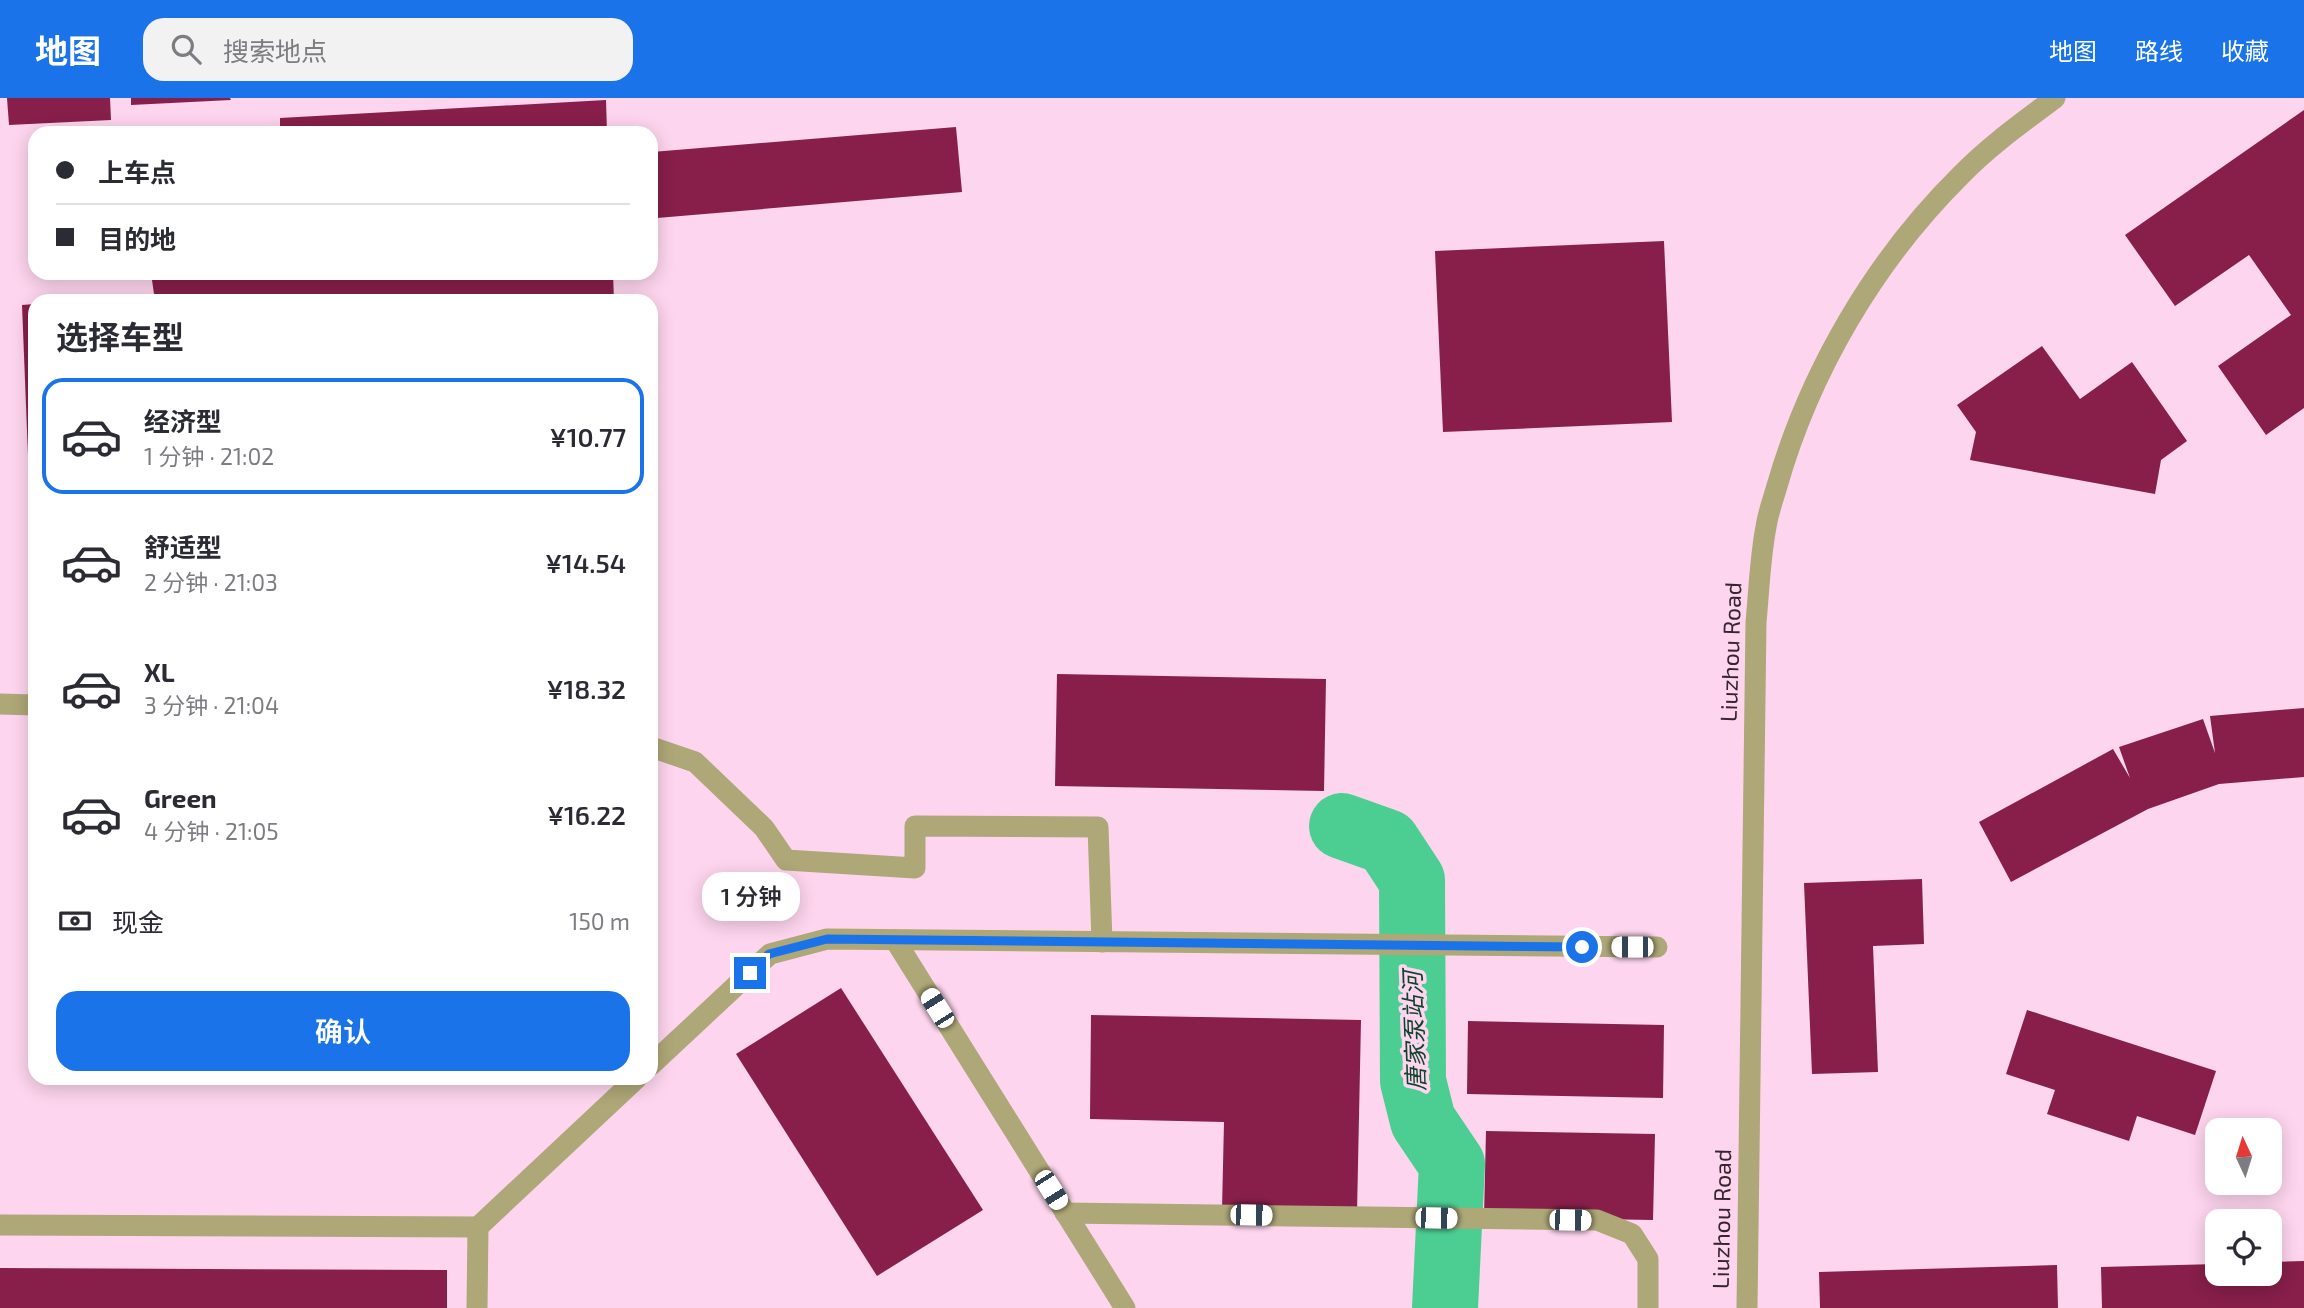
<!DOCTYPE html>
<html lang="zh">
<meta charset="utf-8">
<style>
:root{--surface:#fff;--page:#f2f2f3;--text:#2b2b33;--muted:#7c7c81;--line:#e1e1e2;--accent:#1a73e8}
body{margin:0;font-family:"Exo 2","Noto Sans SC",sans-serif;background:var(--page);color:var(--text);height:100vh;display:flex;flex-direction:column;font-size:26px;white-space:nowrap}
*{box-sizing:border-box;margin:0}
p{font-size:23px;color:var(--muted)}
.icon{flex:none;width:38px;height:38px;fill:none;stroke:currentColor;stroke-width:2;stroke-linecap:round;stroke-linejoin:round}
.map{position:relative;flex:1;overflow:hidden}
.details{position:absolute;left:28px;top:196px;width:630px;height:791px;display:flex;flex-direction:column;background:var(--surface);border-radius:21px;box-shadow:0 4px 18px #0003}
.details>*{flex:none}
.banner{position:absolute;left:28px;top:28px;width:630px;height:154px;border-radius:21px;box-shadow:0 4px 18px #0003;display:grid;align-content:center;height:154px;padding:0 28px;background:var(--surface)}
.needle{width:46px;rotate:356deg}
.tools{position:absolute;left:2205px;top:1020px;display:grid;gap:14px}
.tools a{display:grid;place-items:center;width:77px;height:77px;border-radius:14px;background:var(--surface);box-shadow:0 4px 18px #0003;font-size:35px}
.end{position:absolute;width:32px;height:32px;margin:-16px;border:9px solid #1a73e8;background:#fff;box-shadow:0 0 0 4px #fff}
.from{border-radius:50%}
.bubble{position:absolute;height:49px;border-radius:21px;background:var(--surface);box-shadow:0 4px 18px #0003;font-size:23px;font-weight:600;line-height:49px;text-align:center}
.car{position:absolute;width:21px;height:42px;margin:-21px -10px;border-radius:9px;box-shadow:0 0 5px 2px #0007;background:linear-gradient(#fff 24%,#345 0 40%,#fff 0 76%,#345 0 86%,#fff 0)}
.banner b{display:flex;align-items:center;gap:24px;height:66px;font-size:26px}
.banner b+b{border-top:2px solid var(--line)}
.banner i{width:18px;height:18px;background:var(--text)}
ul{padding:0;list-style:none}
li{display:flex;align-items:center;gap:21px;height:116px;margin:0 14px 10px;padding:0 14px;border:4px solid transparent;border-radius:21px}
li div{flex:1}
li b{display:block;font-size:26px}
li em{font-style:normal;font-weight:600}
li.current{border-color:var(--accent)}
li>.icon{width:63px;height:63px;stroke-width:1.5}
h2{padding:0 28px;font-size:32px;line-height:84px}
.pay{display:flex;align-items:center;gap:18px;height:77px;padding:0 28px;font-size:26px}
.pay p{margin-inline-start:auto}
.action{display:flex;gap:14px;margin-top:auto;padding:14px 28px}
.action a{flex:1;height:80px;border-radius:21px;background:var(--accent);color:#fff;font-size:28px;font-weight:600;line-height:80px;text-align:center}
header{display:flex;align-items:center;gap:42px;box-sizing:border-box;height:98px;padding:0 35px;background:var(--accent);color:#fff}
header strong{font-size:33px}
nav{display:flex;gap:38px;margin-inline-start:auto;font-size:24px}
.search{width:490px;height:63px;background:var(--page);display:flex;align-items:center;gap:18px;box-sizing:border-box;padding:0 24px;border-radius:21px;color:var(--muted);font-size:26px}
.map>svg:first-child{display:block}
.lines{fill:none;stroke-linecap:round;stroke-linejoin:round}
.river{stroke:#4cce93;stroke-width:66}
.building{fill:#871f4a}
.lane{stroke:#aea778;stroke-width:21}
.street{stroke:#aea778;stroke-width:21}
.route{stroke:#1a73e8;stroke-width:9}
.labels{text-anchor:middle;stroke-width:7;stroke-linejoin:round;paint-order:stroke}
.street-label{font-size:23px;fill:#362430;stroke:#fdd5ee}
.water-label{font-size:24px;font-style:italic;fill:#0e442d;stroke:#fdd5ee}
</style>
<header>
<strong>地图</strong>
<div class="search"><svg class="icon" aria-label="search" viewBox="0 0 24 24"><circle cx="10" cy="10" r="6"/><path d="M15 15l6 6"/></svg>搜索地点</div>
<nav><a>地图</a><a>路线</a><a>收藏</a></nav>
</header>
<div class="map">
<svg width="2304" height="1210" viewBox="0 0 2304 1210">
<rect width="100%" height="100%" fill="#fdd5ee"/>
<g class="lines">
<!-- river -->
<path class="river" d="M1342,728L1387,744L1412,782L1413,983L1423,1023L1452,1066L1445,1210"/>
</g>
<!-- building -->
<g class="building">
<path d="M7,0H110L111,22L9,27Z"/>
<path d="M131,0H230L231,2L131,7Z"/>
<path d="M606,2L607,35H280V20Z"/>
<path d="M2304,12V310L2266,337L2218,268L2291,217L2249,157L2175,208L2125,137Z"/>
<path d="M956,29L962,94L657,120L652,54Z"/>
<path d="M1664,143L1672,324L1443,334L1435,153Z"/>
<path d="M151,175H613L614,203H155Z"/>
<path d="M35,206V381L29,382L22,207Z"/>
<path d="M2042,248L2080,301L2132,264L2187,343L2161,362L2155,396L1970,362L1976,334L1957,307Z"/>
<path d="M1057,576L1326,581L1324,693L1055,688Z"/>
<path d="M2304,610V679L2219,686L2148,711L2011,784L1979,724L2113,651L2130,680L2119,649L2203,621L2215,655L2210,618Z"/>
<path d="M1922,781L1924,846L1873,848L1878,974L1812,976L1804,785Z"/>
<path d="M841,890L983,1112L877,1178L736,956Z"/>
<path d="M2027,912L2216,973L2195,1037L2137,1018L2129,1043L2047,1016L2055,992L2006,976Z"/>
<path d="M1091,917L1361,922L1357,1115L1222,1112L1224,1024L1090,1021Z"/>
<path d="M1468,923L1664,927L1663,1000L1467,996Z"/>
<path d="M1486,1033L1655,1036L1653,1122L1484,1119Z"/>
<path d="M2304,1163V1210H2102L2101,1169L2217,1166V1176H2270V1164Z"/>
<path d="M2057,1167L2058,1210H1820L1819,1174Z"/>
<path d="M0,1170L447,1172V1210H0Z"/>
</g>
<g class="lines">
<!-- lane -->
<g class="lane">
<path d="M895,842L1125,1210"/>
<path d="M651,967L770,856L827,841L1657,849"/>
<path d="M1065,1115L1597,1122L1632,1136L1648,1161V1210"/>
<path d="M0,1127L478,1129L637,980"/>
<path d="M477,1210L478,1129"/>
</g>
<!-- street -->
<g class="street">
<path d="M0,606L35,607"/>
<path d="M651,649L695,664L764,730L786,762L915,770V728L1098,729L1102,844"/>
<path d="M1747,1210L1756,524C1759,493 1760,460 1766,429C1768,415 1773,402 1777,388C1810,273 1875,162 1961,77C1989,48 2023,24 2055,0"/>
</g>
</g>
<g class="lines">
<!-- route -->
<path class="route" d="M750,875L769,856L827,841L1582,849"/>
</g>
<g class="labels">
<!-- street labels -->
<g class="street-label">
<text transform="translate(1731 554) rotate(-88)" y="8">Liuzhou Road</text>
<text transform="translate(1722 1121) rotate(-89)" y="8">Liuzhou Road</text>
</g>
<!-- water labels -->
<g class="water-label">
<text transform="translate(1415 933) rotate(-92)" y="8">唐家泵站河</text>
</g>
</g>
</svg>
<div class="tools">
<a><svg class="needle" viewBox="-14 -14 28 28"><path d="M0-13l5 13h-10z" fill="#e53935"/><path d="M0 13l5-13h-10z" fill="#7c7c81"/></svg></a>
<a><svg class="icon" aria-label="locate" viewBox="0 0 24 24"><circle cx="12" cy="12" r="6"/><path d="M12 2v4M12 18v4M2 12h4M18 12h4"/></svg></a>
</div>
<i class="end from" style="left:1582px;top:849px"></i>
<i class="end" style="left:750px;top:875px"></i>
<div class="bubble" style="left:702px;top:774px;width:98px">1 分钟</div>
<i class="car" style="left:1632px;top:849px;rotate:270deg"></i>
<i class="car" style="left:937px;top:910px;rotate:328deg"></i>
<i class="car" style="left:1051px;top:1092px;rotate:148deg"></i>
<i class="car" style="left:1251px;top:1117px;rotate:91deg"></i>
<i class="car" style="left:1436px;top:1120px;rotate:91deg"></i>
<i class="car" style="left:1570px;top:1122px;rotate:91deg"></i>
<div class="banner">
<b><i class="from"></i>上车点</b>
<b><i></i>目的地</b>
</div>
<section class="details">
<h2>选择车型</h2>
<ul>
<li class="current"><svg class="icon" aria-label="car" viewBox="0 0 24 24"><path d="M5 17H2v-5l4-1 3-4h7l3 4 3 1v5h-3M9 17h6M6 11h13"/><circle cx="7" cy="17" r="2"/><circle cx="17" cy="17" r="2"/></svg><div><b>经济型</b><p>1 分钟 · 21:02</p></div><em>¥10.77</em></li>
<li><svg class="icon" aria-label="car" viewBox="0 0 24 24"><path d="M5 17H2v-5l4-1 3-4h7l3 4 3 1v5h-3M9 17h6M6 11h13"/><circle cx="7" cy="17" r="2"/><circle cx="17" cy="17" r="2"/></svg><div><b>舒适型</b><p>2 分钟 · 21:03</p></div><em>¥14.54</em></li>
<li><svg class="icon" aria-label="car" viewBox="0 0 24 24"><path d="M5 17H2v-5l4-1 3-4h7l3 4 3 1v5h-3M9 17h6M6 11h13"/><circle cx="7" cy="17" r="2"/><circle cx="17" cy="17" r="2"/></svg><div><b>XL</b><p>3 分钟 · 21:04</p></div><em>¥18.32</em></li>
<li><svg class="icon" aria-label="car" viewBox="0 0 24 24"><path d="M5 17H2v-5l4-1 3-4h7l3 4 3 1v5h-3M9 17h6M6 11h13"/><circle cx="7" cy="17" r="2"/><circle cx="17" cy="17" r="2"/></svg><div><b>Green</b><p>4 分钟 · 21:05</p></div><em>¥16.22</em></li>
</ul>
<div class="pay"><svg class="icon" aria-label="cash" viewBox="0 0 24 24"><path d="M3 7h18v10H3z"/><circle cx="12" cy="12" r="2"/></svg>现金<p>150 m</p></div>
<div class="action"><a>确认</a></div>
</section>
</div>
